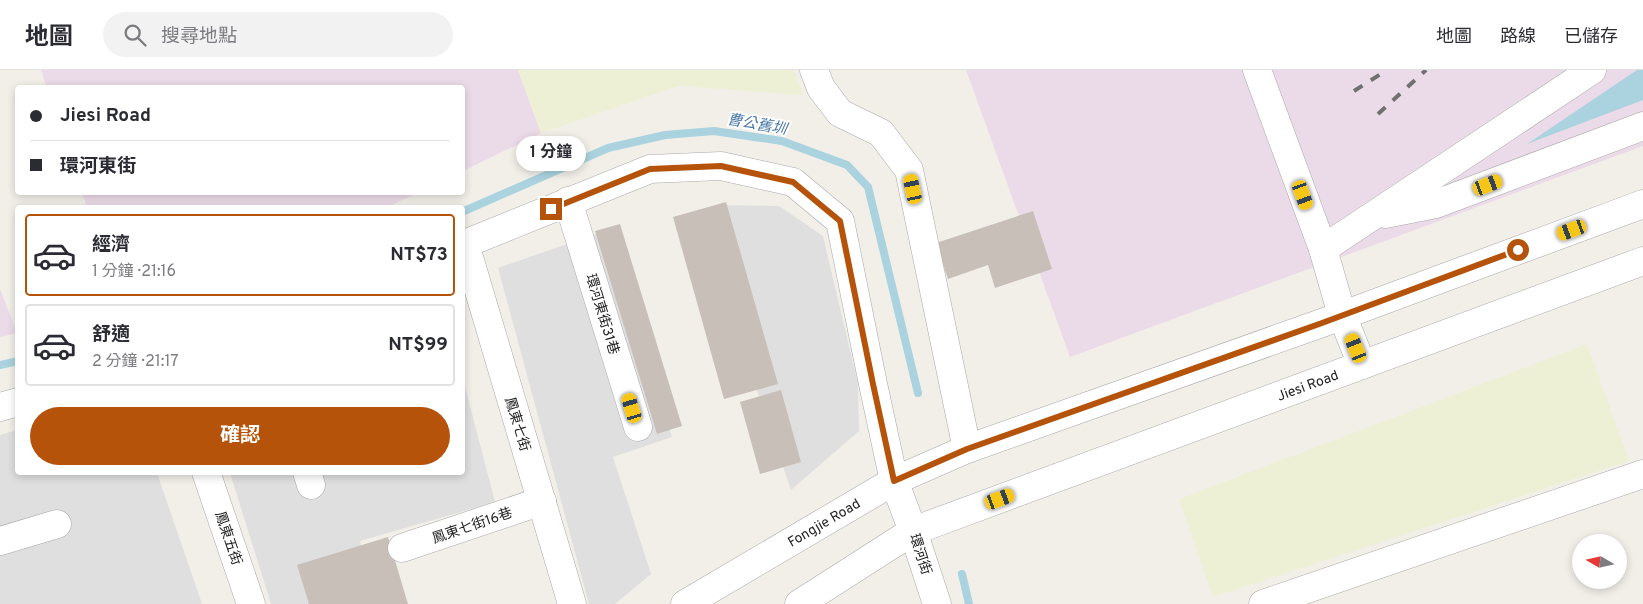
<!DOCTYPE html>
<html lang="zh-TW">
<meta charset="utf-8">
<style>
:root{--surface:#fff;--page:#f2f2f3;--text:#2b2b33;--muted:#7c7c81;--line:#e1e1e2;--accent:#b45309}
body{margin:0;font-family:Overpass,"Noto Sans TC",sans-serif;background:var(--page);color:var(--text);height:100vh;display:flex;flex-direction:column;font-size:19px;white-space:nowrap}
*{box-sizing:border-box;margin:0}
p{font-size:16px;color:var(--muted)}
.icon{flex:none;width:28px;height:28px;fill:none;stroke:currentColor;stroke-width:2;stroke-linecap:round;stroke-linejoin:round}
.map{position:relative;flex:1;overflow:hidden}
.panel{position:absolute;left:15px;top:135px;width:450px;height:270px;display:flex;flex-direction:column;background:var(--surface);border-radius:5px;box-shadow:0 2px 8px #0003}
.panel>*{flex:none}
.top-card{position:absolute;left:15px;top:15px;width:450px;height:110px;border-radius:5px;box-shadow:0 2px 8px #0003;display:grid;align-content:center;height:110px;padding:0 15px;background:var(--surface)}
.needle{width:32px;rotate:279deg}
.tools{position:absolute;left:1572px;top:464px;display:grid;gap:10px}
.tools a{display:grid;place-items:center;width:55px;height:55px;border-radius:50%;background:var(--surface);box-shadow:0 2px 8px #0003;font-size:25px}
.end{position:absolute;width:22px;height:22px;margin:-11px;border:6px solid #b45309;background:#fff;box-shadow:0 0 0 2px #fff}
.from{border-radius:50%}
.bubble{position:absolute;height:35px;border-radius:18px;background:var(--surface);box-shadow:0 2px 8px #0003;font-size:16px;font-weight:700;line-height:35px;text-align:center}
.car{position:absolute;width:15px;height:30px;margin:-15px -8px;border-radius:6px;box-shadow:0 0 4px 1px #0007;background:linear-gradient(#f5c518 24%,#345 0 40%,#f5c518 0 76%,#345 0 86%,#f5c518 0)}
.top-card b{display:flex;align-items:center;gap:18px;height:48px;font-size:19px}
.top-card b+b{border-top:1px solid var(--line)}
.top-card i{width:12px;height:12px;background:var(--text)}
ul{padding:9px 0 0;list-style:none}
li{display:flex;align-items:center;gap:15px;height:82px;margin:0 10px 8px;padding:0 5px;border:2px solid var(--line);border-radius:5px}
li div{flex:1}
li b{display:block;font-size:19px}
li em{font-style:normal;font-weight:700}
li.active{border-color:var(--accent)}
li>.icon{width:45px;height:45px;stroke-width:1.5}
.action{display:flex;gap:10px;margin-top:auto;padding:10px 15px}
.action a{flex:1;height:58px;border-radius:30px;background:var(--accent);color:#fff;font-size:20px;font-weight:700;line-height:58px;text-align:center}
header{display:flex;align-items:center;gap:30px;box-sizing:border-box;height:70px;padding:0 25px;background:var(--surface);border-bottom:1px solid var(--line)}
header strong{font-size:24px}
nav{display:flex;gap:28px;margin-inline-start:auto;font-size:18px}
.search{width:350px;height:45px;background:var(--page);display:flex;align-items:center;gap:12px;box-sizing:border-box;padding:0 18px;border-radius:28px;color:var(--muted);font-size:19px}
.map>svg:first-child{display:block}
.residential{fill:#e0dfdf}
.industrial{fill:#ebdbe8}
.farmland{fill:#eef0d5}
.water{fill:#aad3df}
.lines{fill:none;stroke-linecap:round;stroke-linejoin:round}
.stream{stroke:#aad3df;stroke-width:8}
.building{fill:#c7bfb8}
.minor-casing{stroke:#a9a9a9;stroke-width:29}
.minor{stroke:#fff;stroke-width:28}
.rail{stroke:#707070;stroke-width:4;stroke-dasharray:10 10;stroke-linecap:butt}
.route{stroke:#b45309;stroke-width:6}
.labels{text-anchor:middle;stroke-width:4;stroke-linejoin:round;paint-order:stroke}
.street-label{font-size:14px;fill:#222;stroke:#fff}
.water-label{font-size:15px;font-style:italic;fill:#4a7aab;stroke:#fff}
</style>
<header>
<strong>地圖</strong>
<div class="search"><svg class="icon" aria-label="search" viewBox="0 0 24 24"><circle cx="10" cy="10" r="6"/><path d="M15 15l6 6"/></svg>搜尋地點</div>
<nav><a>地圖</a><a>路線</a><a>已儲存</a></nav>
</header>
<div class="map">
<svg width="1643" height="534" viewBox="0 0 1643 534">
<rect width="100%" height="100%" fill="#f2efe9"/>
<!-- residential -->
<g class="residential">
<path d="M723,135L779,136L823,166L858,314L859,361L791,420L701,157Z"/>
<path d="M607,160L672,367L613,387L651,504L615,534H589L498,198Z"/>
<path d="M463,309L495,432L360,471L374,534H271L230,403L462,402Z"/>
<path d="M17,360L18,402L157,403L202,534H0V365Z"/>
</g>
<!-- industrial -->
<g class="industrial">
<path d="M41,0H518L541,63L463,101L462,18H47Z"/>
<path d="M966,0H1643V76L1070,287Z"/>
<path d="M82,123V122L417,123L386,138L87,137Z"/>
<path d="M0,219L17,263L0,267Z"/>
</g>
<!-- farmland -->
<g class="farmland">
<path d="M518,0H794L803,25L679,16L541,63Z"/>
<path d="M1587,274L1629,391L1213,527L1179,429Z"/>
</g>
<!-- water -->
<path class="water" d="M1637,0H1643V30L1527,74Z"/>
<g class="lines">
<!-- stream -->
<g class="stream">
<path d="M462,142L608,78L665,65L714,61L782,71L847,95L868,117L918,323"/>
<path d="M0,295L18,291"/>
<path d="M962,504L969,534"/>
</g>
</g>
<!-- building -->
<g class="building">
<path d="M726,132L778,314L724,329L673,147Z"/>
<path d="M1033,141L1052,199L995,218L988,195L948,209L936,173Z"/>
<path d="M620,154L682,356L657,364L595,161Z"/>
<path d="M781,320L801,392L760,404L740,332Z"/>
<path d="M388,467L408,534H309L297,495Z"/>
</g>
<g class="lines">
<defs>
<g id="minor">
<path d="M814,0L821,18L840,43L881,63L909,100L967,379"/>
<path d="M1257,0L1323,179L1342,245L1362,295"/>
<path d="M568,131L638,357"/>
<path d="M1385,144L1436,134L1643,56"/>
<path d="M465,174L572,534"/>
<path d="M462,175L650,99L721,96L793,112L840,151L873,314L894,411L913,461L937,534"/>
<path d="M1323,179L1592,0"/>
<path d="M0,337L18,332"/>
<path d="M206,402L251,534"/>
<path d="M307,402L311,415"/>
<path d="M0,471L57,454"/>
<path d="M402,478L542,431"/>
<path id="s1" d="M685,534L894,411L967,379L1322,253L1643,134"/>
<path id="s2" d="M799,534L913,461L1643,191"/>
<path d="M1263,534L1643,404"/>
</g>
</defs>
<!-- minor casing -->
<use href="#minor" class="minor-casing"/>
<!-- minor -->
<use href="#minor" class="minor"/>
<!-- rail -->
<g class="rail">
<path d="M1354,21L1387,0"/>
<path d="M1378,44L1426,0"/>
</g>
</g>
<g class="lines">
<!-- route -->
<path class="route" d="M551,139L650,99L721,96L793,112L840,151L873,314L894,411L967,379L1322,253L1518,180"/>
</g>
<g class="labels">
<!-- street labels -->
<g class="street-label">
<text transform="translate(603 244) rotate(73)" y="5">環河東街31巷</text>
<text dy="5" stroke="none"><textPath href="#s2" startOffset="556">Jiesi Road</textPath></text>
<text transform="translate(518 354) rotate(73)" y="5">鳳東七街</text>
<text dy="5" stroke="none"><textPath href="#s1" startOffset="161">Fongjie Road</textPath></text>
<text transform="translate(472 455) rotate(-19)" y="5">鳳東七街16巷</text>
<text transform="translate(229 468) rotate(71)" y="5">鳳東五街</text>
<text transform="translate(921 484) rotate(72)" y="5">環河街</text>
</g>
<!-- water labels -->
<g class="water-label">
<text transform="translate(757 54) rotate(10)" y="5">曹公舊圳</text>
</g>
</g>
</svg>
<div class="tools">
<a><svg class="needle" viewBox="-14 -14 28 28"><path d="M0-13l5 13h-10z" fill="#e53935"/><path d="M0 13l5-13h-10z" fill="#7c7c81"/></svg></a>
</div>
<i class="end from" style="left:1518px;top:180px"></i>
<i class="end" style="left:551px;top:139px"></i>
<div class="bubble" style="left:516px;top:66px;width:70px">1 分鐘</div>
<i class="car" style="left:1488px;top:115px;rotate:69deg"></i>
<i class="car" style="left:913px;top:119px;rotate:348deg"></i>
<i class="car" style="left:1303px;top:125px;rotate:160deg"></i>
<i class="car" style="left:1572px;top:160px;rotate:250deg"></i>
<i class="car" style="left:1356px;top:278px;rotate:338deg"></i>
<i class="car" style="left:632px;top:338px;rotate:343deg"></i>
<i class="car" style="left:1000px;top:429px;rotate:70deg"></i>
<div class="top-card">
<b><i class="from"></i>Jiesi Road</b>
<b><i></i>環河東街</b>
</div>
<section class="panel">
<ul>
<li class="active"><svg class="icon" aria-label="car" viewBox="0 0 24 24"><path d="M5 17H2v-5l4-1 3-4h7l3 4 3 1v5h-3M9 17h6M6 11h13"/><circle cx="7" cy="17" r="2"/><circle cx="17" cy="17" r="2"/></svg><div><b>經濟</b><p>1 分鐘 · 21:16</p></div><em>NT$73</em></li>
<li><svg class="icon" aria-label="car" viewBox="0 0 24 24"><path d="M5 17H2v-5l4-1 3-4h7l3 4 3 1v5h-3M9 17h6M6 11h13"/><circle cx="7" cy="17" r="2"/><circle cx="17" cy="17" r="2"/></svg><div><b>舒適</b><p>2 分鐘 · 21:17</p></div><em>NT$99</em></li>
</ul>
<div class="action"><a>確認</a></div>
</section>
</div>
